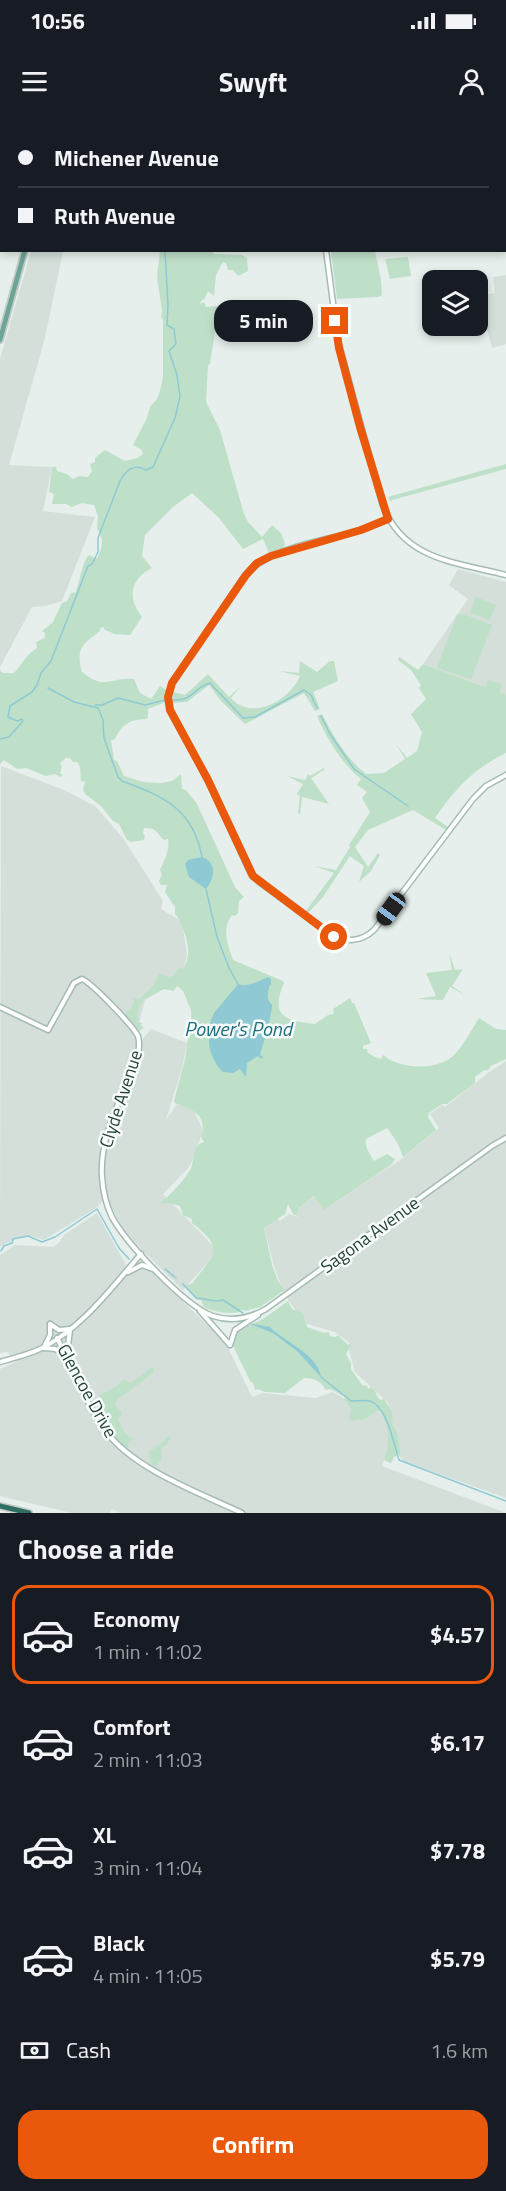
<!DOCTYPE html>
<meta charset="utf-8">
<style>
:root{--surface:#171b24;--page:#242831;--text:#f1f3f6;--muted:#9ea1a6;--line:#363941;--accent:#ea580c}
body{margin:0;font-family:"Titillium Web",sans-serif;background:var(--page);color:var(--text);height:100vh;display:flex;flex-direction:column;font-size:22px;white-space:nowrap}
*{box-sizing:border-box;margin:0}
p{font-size:20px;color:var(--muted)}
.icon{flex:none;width:33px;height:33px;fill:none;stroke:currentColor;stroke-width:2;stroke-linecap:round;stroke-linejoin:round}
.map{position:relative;height:1393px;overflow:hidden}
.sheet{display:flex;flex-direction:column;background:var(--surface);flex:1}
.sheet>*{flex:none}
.guide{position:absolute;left:0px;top:0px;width:507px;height:132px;box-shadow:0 3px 9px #0003;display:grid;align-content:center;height:132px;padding:0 18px;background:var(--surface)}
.fabs{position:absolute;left:422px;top:150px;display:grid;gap:12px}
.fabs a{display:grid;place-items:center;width:66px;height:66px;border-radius:12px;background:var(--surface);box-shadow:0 3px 9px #0003;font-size:30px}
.end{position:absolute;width:27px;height:27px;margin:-14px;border:8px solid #ea580c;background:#fff;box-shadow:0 0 0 3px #fff}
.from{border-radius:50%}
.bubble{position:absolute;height:42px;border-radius:18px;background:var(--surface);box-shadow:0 3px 9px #0003;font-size:20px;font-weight:700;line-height:42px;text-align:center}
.car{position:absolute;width:18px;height:36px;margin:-18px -9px;border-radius:8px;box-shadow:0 0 4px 2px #0007;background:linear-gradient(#222 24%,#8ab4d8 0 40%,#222 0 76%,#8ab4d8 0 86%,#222 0)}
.guide b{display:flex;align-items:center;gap:21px;height:57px;font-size:22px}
.guide b+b{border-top:2px solid var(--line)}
.guide i{width:15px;height:15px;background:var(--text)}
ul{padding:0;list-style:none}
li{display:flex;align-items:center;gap:18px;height:99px;margin:0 12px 9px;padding:0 6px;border:3px solid transparent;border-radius:18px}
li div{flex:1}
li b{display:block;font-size:22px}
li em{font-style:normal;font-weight:700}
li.current{border-color:var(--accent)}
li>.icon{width:54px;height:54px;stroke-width:1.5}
h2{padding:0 18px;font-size:27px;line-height:72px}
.pay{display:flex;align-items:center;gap:15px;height:66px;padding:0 18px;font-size:22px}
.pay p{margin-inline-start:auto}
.action{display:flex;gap:12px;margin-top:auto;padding:12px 18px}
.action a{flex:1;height:69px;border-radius:18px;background:var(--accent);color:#fff;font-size:24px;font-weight:700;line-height:69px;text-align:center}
.status{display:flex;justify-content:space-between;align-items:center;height:42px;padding:0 30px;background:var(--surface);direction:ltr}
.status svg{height:16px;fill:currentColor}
header{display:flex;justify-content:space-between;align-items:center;height:78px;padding:0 18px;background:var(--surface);font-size:27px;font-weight:700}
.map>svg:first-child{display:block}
.built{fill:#d4dfda}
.green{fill:#bfe0c8}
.water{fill:#8ec9d4}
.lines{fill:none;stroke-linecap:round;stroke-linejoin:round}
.stream{stroke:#8ec9d4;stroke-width:1.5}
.secondary-casing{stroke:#a4bbb3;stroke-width:7}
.primary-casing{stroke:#c2cac8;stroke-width:8}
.highway-casing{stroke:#c2cac8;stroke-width:8}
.secondary{stroke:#fff;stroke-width:4}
.primary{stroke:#6aa596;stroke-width:4.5}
.highway{stroke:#2f6f62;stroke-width:5}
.route{stroke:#ea580c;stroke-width:8}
.labels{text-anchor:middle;stroke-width:5;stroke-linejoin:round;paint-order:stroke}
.street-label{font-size:18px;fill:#24423a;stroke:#f7fbf9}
.water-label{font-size:20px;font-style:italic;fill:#1c6f80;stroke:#f7fbf9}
</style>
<div class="status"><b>10:56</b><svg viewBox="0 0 49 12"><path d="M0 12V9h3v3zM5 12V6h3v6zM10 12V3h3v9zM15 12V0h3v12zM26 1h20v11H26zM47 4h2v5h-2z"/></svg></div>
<header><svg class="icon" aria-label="menu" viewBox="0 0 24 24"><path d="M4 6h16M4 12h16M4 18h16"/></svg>Swyft<svg class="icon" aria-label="person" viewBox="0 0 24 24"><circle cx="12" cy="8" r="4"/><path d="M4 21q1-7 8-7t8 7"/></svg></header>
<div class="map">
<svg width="506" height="1393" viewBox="0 0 506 1393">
<rect width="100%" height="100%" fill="#e6efeb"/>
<!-- built -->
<g class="built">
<path d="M31,131H63L45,218L9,345L52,347L43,391L95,397L62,481L46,486L32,487L0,547V239Z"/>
<path d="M506,155V224L492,228L478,176L495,173L493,157Z"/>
<path d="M458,449L506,462V574L500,572L502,564L485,567L423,544L468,479L449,465Z"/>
<path d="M1,646L64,670L95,686L123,718L163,781L161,789L179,800L183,808L187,835L184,847L179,855L164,869L145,880L137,911L142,920L151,909L187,923L182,948L166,1000L177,984L194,990L203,1011L190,1046L163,1074L218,1131L183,1170L136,1124L123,1108L110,1085L105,1063L104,1045L106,1028L121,987L117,985L100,1031L99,1055L103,1080L96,1088L44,1120L31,1116L15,1119L0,1127Z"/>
<path d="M506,941V1378L403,1341L388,1283L355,1252L349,1230L350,1223L335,1212L304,1203L288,1179L284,1168L281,1165L273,1143L264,1107L278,1098L280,1101L289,1094L297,1097L299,1088L315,1076L324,1090L400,1040L439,1008L430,994L442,985L445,987L488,953Z"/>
<path d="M97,1093L126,1145L133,1151L142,1146L150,1150L220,1217L229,1230L252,1277L263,1273L316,1278L332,1272L342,1277L350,1287L381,1292L388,1307L389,1314V1326L382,1346L506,1393H120L112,1389L110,1393H72L0,1376V1249L16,1242L8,1232L0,1233V1135L15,1125L53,1127L60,1122L64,1115Z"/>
</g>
<!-- green -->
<g class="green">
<path d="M160,131H211L214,134L242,135L247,138L248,151L238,156L233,150H228L226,143L223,142L216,155L214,176L208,171L205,178L201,181L200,184L204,182L206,187L219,186L210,244L208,245L206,282L220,310L244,394L248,402L262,417L272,405L281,413L285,424L283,428L269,433L263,419L243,429L219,398L192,373L173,387L145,415L142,436L152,448C130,459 127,478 142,497L130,515L115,514L105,510L103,507L100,508V511C83,524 75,528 82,552C106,571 109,557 134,559L140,573L151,579L160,566L166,570V582L148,589V597L146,599C128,600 123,604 114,620H111L114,640L117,641L124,656L143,662L162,663L172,661L181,654L182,669L186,670L197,684L235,767L244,777L239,781L238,793L235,796L232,795C221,810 228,825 233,840L283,861L284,863C270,895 284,901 315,904L328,895L334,894L333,889L350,878L352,883H354L371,923L363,926V929H367L368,933C372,935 376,938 381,939L383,935C399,949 436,951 453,936C462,928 472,909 479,898L496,909L506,910V939L491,946L488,950L483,951L475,957V963L447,984H442L429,993L428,997L436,1010L403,1037L397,1022L387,1008L366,1019C364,1026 370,1034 374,1041L387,1034L395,1039L391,1045L324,1090L314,1076L299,1088L297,1096L293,1094L288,1084L285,1094L264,1108L272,1145L278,1161L285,1170L260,1187L245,1191L242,1189L240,1192C229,1194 216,1193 204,1187L201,1180H197L187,1168L186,1166L193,1163C196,1157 199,1155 204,1148C206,1145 210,1140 212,1137C219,1123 201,1110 192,1103V1099L183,1095L180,1086L168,1083L159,1084C169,1077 191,1053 192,1045C194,1036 194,1024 204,1022L201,1017C208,995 192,989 175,983L174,981L185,939L188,917L192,912L191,890L183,871L177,866L174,871L164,869L144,879L139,887L137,897L139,899L138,902L142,903L141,906L144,907L140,911L124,896L127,891L131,889L134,883L133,878L139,879L153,866L159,854L170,857L175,855L178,848L183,849C185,845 188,839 188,834C190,824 181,800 175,794V787L165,772L167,765H161L159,761L162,754L160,750C164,741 170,731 168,719L164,720C157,714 157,707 144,708L143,713L145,716L144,720L132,722L127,720L119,704L113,701L101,686L85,674L83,669L85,662L81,661C80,654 82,648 77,642H73L70,638H66L60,643L62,647L60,653L63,655L60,657L55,654L46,656L26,648L17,649L4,640L0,644V550L3,553H14C22,544 26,535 37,528L36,522L45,518V513L42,511L53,502L62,483L67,481L71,473L76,472C80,461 82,442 89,435L97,439C102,427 105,420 97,409L98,396L94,385L82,383L72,387L66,384H52L54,374L49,372L52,347H56L57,351L67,354L73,359L79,356L88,357L92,351L90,344L95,342V338L105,330L125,341L137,338L143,334L142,330L133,325L146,300L150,287L157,279L160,271L163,257V200L161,197L162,190L157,157Z"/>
<path d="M331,131H375L381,160L382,175L378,177L337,179Z"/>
<path d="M408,137L411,156L390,159L385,139Z"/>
<path d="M506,344V349L392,380L391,382L388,377Z"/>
<path d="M476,477L496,485L490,500L470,493Z"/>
<path d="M463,494L492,505L471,559L437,548L457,495Z"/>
<path d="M399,537L418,550L423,544L485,567L488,560L502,564L500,572L506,574V633C473,649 456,668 435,698L448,707L446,710L413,690L368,710L355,727L368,747L378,733L380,735L371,751L359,762L364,746L350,736L323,777L307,794L305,792L334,753L314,746L336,750L350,727L349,725L370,692L362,678L367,672L357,665L361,659C342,644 327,619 317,596L322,594C334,617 346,638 366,654L384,653L405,639L396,624L407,638L417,631L422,612L411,594L426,579L419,568L421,565L411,550L398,540Z"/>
<path d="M300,541L317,552L330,541H334L338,561L313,572L320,589L315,591L304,573L245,604L221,581L209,565L187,582L172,583L173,572L185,575L208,554L229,577L241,566L231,578C252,602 290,580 300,556L279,551L299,553Z"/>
<path d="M324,648L325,649L311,658L329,684L302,677L300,694L298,693L300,676L297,674L303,664L287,656L305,660L308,654L310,656Z"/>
<path d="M449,832L455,850L463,849L452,866L465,875L450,867L443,880L417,879L436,876L426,853L452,850Z"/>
<path d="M288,1181L292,1189L303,1193L307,1207L324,1213L329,1212L330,1216L335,1217L338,1215L348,1225L352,1223L346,1234L351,1243V1249L362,1265L367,1266L369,1269L371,1267C377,1271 376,1278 381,1280L384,1279L392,1292L393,1305L397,1312L402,1340L399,1335L394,1337L391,1343L384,1340C390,1323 390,1308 381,1292L377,1291L365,1299L350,1301L349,1296L352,1290L344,1279L345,1277L330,1269L326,1270C321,1261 314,1258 304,1258L285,1273L265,1272L258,1269L255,1270L253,1263L250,1261L234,1228V1215L237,1211L263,1199Z"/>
<path d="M152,1247L154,1251L152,1254L117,1280L115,1284L122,1293L118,1299C125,1309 121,1314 133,1318L128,1323L129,1326L127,1328C116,1320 101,1304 98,1290C97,1285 99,1280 100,1275L117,1266L124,1259L131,1263Z"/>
<path d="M171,1315V1319L168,1321V1324L162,1328L161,1341H159L157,1346L152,1345L148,1333Z"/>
</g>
<!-- water -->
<g class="water">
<path d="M202,737C217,742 215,758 206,769L189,757L185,744L188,740Z"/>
<path d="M269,857L271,859V866L270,864C269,868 267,874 268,878C268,881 271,883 272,885C272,895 263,925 260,935L263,937L261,939L258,936L247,943L246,957L240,949L233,953L223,952C214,944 206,926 210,913L208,908L214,893L238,864C249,868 259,860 269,857Z"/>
<path d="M248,1203L270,1207C283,1221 319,1235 321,1257L297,1231L273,1213Z"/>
</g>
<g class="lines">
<!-- stream -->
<g class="stream">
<path d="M219,2L220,0"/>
<path d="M48,568L74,582L98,588L103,600L104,618L118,657L122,661C165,677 193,689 202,737"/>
<path d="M173,580C195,581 193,567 210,563L243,598L255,597L304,570L311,575L317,588"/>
<path d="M95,585H102L118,578L145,585L165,580"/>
<path d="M321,596L330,614L354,649L408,686"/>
<path d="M0,619L9,617L23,601L22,599L17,601L8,597L10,586L32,572L37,565L41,553L51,541L88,446L92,444L98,432V418L120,361C126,350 134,343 146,350L153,347L175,298L180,276L177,255L169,231L176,224L174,209L167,205L168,185L165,130"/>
<path d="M206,769L217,817L229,848L238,864"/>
<path d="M1,1131L4,1126L12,1123L13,1119L28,1116L42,1122L55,1117L97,1089L119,1128L129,1139"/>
<path d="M165,1149L176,1158"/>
<path d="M183,1164L196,1178C206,1178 214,1183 223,1180L243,1193"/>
<path d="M321,1257L351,1281C357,1281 364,1280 370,1281C387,1286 394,1325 399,1340L506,1381"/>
</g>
<defs>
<g id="secondary">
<path d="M303,0V2"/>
<path d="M326,130L338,221L382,383C402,440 455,442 506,455"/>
<path d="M388,399C378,403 368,408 357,411C322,422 268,427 244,457L172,563L168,577L170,590L208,660L251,754L259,762L330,814C345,823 361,822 374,810L473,679L486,666L506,655"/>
<path d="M0,887L48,910L74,863L82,859C92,863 133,906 138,916C140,922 139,929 138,935C124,974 99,1015 102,1057C103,1071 106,1085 112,1097C126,1123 186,1187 213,1196C231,1202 250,1198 266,1189L492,1026L506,1018"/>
<path d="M128,1152L142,1145L153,1149"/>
<path d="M200,1191L230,1225"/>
<path d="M50,1204L59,1210L70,1209"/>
<path d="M57,1218C74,1249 85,1283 106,1311C133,1349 200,1373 242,1393"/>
<path d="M45,1225L50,1215V1204"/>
<path d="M230,1225L235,1210L258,1195"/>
<path d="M44,1228L55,1229L64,1234"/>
<path d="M67,1233L70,1210"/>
<path d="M0,1242C14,1238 31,1234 44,1227C84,1206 112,1167 141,1134"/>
</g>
<g id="primary">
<path d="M75,2L76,0"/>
<path d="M309,2L310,0"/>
<path d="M0,220L25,130"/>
</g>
<path id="highway" d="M0,1386L29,1393"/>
</defs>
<!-- secondary casing -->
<use href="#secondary" class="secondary-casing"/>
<!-- primary casing -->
<use href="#primary" class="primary-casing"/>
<!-- highway casing -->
<use href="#highway" class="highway-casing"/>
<!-- secondary -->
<use href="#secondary" class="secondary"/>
<!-- primary -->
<use href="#primary" class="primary"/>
<!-- highway -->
<use href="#highway" class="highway"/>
</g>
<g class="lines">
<!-- route -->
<path class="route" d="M334,817L253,756L208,660L170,590L168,577L172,563L246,455L257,443L271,436L361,410L388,399L360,307L339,228L335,201"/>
</g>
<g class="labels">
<!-- street labels -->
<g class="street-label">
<text transform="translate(121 979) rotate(-72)" y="6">Clyde Avenue</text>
<text transform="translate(370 1115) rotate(-36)" y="6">Sagona Avenue</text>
<text transform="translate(87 1271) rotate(61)" y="6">Glencoe Drive</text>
</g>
<!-- water labels -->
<g class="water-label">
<text x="238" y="916">Power's Pond</text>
</g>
</g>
</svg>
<div class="fabs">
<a><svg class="icon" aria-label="layers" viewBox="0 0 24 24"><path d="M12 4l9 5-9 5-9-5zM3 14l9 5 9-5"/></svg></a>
</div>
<i class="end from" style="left:334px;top:817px"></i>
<i class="end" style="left:335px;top:201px"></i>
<div class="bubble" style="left:214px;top:180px;width:99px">5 min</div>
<i class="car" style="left:391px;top:789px;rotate:216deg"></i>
<div class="guide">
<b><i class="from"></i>Michener Avenue</b>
<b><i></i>Ruth Avenue</b>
</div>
</div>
<section class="sheet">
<h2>Choose a ride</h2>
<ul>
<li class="current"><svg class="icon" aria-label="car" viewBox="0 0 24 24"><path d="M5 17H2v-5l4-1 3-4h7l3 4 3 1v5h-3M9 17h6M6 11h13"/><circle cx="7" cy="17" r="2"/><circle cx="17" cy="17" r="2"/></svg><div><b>Economy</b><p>1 min · 11:02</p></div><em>$4.57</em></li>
<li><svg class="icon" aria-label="car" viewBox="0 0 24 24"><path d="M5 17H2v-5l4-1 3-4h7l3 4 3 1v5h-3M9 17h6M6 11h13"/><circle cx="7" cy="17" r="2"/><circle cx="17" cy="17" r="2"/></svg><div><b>Comfort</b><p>2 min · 11:03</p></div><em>$6.17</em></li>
<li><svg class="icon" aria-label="car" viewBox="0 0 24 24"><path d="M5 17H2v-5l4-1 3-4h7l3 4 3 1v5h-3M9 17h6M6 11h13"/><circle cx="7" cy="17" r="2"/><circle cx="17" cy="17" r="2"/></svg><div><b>XL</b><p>3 min · 11:04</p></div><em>$7.78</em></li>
<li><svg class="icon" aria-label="car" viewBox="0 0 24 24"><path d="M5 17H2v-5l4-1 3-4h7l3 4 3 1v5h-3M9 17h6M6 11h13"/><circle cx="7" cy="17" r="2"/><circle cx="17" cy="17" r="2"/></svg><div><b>Black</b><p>4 min · 11:05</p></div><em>$5.79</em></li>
</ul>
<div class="pay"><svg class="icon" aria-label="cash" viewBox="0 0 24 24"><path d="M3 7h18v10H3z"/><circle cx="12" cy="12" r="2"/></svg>Cash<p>1.6 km</p></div>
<div class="action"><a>Confirm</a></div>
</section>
